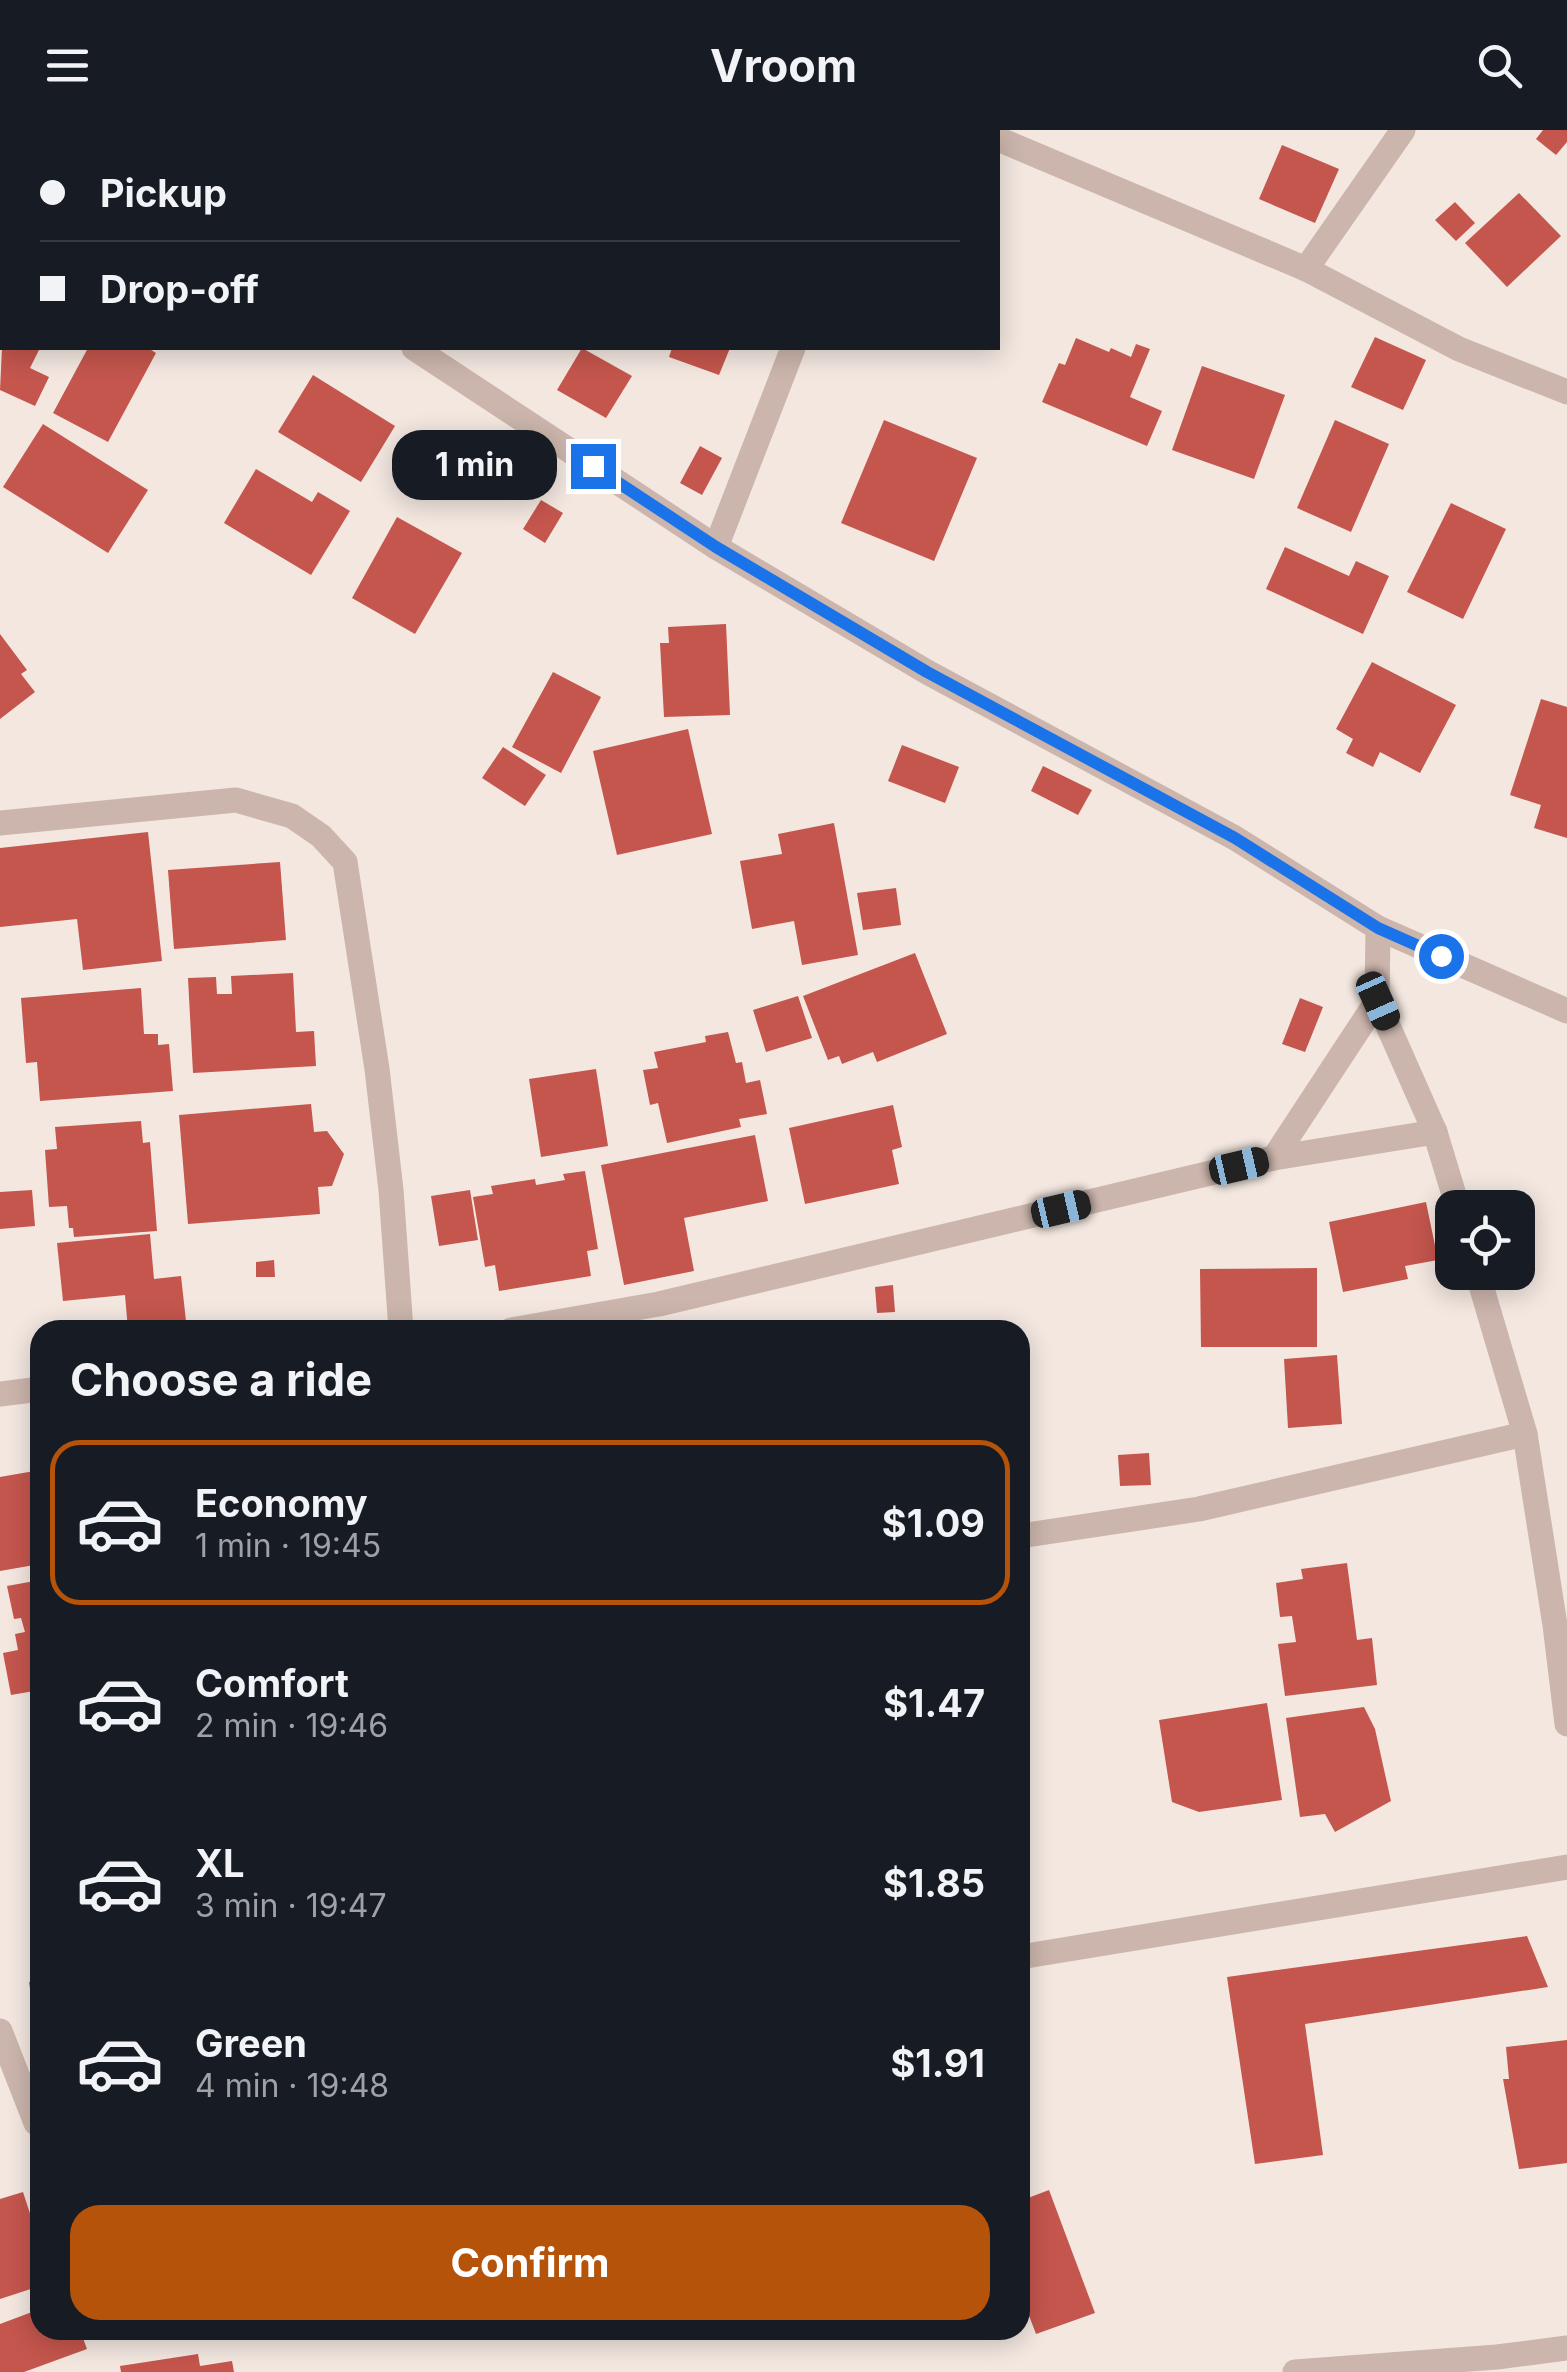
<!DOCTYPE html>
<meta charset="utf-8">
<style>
:root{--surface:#171b24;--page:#242831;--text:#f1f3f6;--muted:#9ea1a6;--line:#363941;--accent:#b45309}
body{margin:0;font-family:Inter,sans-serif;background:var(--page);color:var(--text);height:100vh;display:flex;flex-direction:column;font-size:38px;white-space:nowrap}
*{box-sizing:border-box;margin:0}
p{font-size:32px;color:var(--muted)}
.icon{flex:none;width:55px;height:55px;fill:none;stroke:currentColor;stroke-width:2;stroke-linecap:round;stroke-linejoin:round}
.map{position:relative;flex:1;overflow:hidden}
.side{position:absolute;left:30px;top:1190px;width:1000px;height:1020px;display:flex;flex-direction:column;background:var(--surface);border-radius:30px;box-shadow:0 5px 25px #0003}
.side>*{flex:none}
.guide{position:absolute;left:0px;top:0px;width:1000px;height:220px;box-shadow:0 5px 25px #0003;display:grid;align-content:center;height:220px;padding:0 40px;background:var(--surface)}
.fabs{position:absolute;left:1435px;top:1060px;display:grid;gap:20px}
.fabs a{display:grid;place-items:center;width:100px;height:100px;border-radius:20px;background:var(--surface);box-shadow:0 5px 25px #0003;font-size:50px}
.end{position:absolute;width:45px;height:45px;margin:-22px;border:12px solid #1a73e8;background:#fff;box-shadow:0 0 0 5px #fff}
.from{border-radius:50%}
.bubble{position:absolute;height:70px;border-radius:30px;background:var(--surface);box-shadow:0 5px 25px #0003;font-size:32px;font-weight:700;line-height:70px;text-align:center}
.car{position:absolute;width:30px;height:60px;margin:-30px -15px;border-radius:12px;box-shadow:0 0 8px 2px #0007;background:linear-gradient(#222 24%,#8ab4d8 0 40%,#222 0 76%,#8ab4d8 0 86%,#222 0)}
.guide b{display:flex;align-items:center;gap:35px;height:95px;font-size:38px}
.guide b+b{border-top:2px solid var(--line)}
.guide i{width:25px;height:25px;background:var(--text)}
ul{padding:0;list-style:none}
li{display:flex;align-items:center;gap:30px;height:165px;margin:0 20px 15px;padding:0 20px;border:5px solid transparent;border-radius:30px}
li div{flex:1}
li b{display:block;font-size:38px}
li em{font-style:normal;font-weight:700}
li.selected{border-color:var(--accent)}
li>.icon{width:90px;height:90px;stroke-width:1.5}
h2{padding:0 40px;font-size:45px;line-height:120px}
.primary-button{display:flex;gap:20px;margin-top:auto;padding:20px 40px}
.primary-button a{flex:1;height:115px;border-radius:30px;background:var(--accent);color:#fff;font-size:40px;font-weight:700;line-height:115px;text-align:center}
header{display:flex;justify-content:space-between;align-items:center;height:130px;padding:0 40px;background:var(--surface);font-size:45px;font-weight:700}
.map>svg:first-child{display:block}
.building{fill:#c4564d}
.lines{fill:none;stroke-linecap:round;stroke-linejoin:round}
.minor{stroke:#cbb5ac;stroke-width:25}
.route{stroke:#1a73e8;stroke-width:12}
</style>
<header><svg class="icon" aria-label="menu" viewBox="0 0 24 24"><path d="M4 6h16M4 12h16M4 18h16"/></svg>Vroom<svg class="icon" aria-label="search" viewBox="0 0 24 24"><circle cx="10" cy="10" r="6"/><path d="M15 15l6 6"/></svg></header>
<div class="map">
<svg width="1567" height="2242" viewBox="0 0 1567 2242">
<rect width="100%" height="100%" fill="#f3e7e0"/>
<!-- building -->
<g class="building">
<path d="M1543,0H1567V12L1556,25L1536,9Z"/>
<path d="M1282,15L1339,39L1315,93L1259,69Z"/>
<path d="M1519,63L1561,106L1507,157L1465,113Z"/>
<path d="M1455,72L1475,93L1456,111L1435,90Z"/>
<path d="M1375,207L1426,230L1403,280L1351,257Z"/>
<path d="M1076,208L1109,222L1111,218L1131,227L1136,214L1150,219L1130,267L1162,281L1147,316L1042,272L1059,233L1065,235Z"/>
<path d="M2,218H40L30,238L49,247L35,276L0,260Z"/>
<path d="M88,218H148L156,223L108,312L53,283Z"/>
<path d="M582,218L632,246L606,288L557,260Z"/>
<path d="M672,218H730L719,245L669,227Z"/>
<path d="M1202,236L1285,265L1254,349L1172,320Z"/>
<path d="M313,245L395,296L361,352L278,302Z"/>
<path d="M884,290L977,328L934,431L841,393Z"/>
<path d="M1335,290L1389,314L1351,402L1297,378Z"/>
<path d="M43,294L148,360L108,423L3,357Z"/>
<path d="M700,316L722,328L702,365L680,353Z"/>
<path d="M256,339L312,372L318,362L350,381L311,445L224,393Z"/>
<path d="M541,370L563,383L545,413L523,399Z"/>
<path d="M1451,373L1506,399L1463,489L1407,462Z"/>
<path d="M397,387L462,423L415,504L352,468Z"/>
<path d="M1285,417L1349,446L1356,431L1389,446L1363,504L1266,459Z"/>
<path d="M726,494L730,585L664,587L660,513H669L668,497Z"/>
<path d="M0,504L27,540L21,544L35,562L0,589Z"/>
<path d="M1372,532L1456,575L1420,643L1380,622L1373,637L1346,623L1353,609L1336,599Z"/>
<path d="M553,542L601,567L561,643L512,617Z"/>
<path d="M1541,569L1567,577V708L1534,698L1541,675L1510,665Z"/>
<path d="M688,599L712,704L617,725L593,621Z"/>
<path d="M902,615L959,637L945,673L888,651Z"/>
<path d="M503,617L546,645L525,676L482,648Z"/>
<path d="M1043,636L1092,660L1078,685L1031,661Z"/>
<path d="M834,693L858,825L802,835L794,791L752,799L740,731L782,724L778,704Z"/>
<path d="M148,702L162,831L83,840L77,789L0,797V718Z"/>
<path d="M280,732L286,810L174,819L168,740Z"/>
<path d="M896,758L901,795L863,800L857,763Z"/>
<path d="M915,823L947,904L877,932L873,922L842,934L839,926L828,930L803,866Z"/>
<path d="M293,843L296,902L314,901L316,936L193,943L188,848L216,847L217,864H232L231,846Z"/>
<path d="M141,858L144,904H158V915L169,914L173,961L40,971L37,932L26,933L21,868Z"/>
<path d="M798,866L812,908L766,922L753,880Z"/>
<path d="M1300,868L1323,877L1305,922L1282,914Z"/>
<path d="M728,902L736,933L742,932L746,953L760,950L767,984L739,989L741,997L667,1013L658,973L650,975L643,940L658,938L654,922L706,912L705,906Z"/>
<path d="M596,939L608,1016L541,1027L529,949Z"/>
<path d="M311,974L314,1002L327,1001L344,1024L332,1056L318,1057L320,1084L188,1094L179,985Z"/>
<path d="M893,975L902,1017L892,1020L899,1054L805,1074L789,998Z"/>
<path d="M141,991L143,1013L150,1012L157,1101L74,1107L73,1098H69L67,1076L49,1077L45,1020L57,1019L55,997Z"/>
<path d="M755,1005L768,1071L684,1088L694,1141L624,1155L601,1035Z"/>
<path d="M585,1041L598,1119L587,1121L591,1146L499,1161L495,1135L485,1137L473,1067L493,1064L491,1056L535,1049L536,1055L565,1050L563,1044Z"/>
<path d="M32,1060L35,1096L0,1099V1062Z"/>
<path d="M470,1060L478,1110L439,1116L431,1066Z"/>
<path d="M1426,1072L1438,1130L1405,1136L1408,1149L1343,1162L1329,1092Z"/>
<path d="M150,1104L154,1149L181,1146L187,1200H128L125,1165L63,1171L57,1113Z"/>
<path d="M274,1130L275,1147H256V1132Z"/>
<path d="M1317,1138V1217H1201L1200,1139Z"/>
<path d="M893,1155L895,1182L877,1183L875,1157Z"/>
<path d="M1337,1225L1342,1294L1288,1298L1284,1229Z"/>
<path d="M1149,1323L1151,1355L1120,1356L1118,1325Z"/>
<path d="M40,1340V1434L0,1441V1347Z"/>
<path d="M1347,1433L1357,1510L1372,1508L1377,1555L1285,1566L1278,1514L1296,1512L1292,1486L1280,1487L1276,1453L1303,1449L1301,1439Z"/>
<path d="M40,1450V1560L11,1565L3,1523L18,1520L15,1504L25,1502L21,1488L14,1489L7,1456Z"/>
<path d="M1267,1573L1282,1670L1199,1682L1172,1672L1159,1590Z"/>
<path d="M1364,1577L1375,1599L1391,1671L1335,1702L1325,1684L1300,1687L1286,1588Z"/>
<path d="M1527,1806L1548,1857L1305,1894L1323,2025L1255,2034L1227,1847Z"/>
<path d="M40,1850V1912H38L29,1852Z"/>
<path d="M1567,1910V2033L1519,2039L1503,1949H1509L1506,1917Z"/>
<path d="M1049,2060L1095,2183L1036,2204L1020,2162V2071Z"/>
<path d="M23,2062L40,2114V2156L0,2169V2069Z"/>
<path d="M40,2179V2200H80L87,2219L24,2242H0V2194Z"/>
<path d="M198,2224L200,2236L232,2231L234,2242H121L120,2236Z"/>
</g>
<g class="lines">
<!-- minor -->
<g class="minor">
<path d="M114,0L118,2"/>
<path d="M944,0L959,2"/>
<path d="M880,2L881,0"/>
<path d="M998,9L1306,139L1459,219L1567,262"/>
<path d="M1306,139L1403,0"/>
<path d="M414,218L716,417L927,542L1235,708L1378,798L1567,881"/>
<path d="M716,417L793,218"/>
<path d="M0,693L236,670L292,686L321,706L345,732L377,939L391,1060L401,1200"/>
<path d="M1378,798L1377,871L1435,1002L1458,1078"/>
<path d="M1274,1028L1377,871"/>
<path d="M1477,1142L1525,1304L1555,1495L1567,1594"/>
<path d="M511,1200L659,1174L1274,1028L1435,1002"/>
<path d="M0,1264L40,1259"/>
<path d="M1020,1406L1199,1379L1525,1304"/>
<path d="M1020,1827L1567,1737"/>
<path d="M0,1901L36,1993L40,1994"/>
<path d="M1295,2242L1497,2227L1567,2218"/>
</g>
</g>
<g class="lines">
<!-- route -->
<path class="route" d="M593,336L716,417L927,542L1235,708L1378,798L1441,826"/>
</g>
</svg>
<div class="fabs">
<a><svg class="icon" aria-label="locate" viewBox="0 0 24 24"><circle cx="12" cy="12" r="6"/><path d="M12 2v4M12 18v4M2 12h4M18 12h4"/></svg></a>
</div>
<i class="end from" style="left:1441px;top:826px"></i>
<i class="end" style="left:593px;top:336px"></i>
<div class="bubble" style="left:392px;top:300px;width:165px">1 min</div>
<i class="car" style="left:1378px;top:871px;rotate:156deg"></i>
<i class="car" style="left:1239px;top:1036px;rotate:77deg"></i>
<i class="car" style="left:1061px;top:1079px;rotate:77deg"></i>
<div class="guide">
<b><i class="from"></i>Pickup</b>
<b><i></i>Drop-off</b>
</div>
<section class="side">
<h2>Choose a ride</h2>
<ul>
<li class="selected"><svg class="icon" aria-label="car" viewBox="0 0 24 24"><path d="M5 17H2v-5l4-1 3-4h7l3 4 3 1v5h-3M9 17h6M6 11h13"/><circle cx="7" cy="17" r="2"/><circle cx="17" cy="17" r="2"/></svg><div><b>Economy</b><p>1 min · 19:45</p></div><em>$1.09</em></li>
<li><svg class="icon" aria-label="car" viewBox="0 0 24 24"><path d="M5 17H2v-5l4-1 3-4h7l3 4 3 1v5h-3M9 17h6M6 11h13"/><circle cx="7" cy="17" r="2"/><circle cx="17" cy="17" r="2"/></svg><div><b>Comfort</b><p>2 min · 19:46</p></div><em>$1.47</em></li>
<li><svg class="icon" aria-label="car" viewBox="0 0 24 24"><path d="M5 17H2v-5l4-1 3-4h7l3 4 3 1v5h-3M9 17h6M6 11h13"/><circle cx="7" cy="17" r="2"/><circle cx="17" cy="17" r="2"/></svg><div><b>XL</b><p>3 min · 19:47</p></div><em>$1.85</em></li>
<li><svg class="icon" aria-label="car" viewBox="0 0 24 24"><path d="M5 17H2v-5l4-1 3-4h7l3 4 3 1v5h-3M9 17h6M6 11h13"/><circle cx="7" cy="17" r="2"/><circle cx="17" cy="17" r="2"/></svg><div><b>Green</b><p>4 min · 19:48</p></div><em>$1.91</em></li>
</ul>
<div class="primary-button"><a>Confirm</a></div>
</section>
</div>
